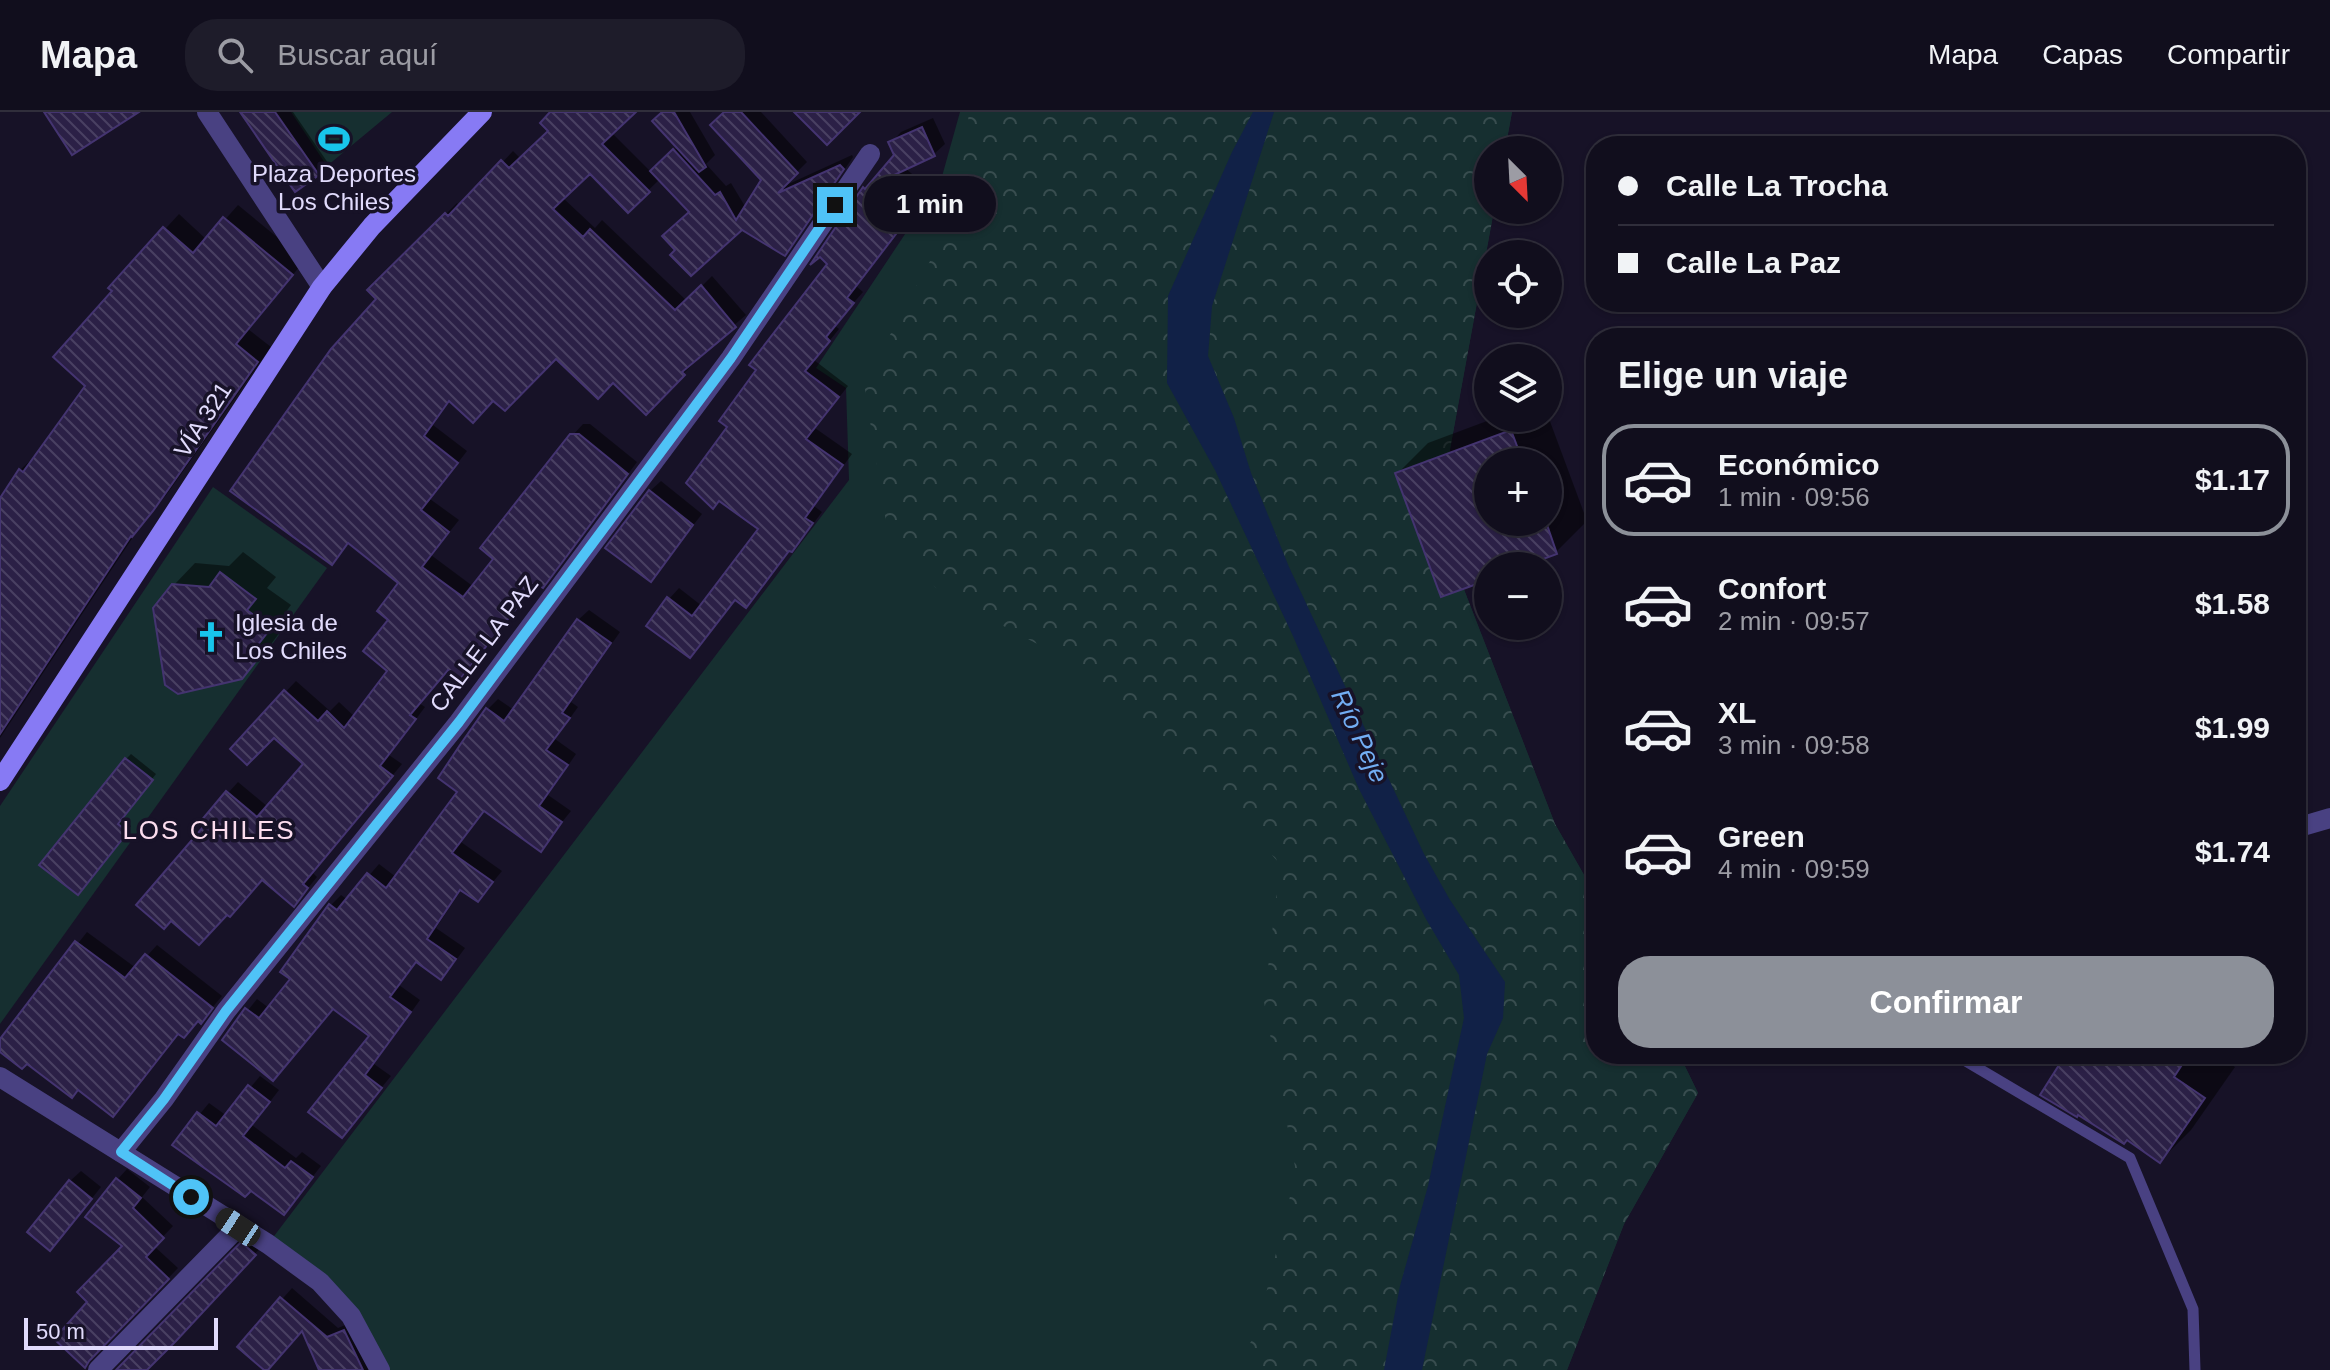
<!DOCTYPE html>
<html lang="es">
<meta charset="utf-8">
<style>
:root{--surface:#110e1d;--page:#1e1c2a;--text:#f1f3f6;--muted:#9c9ca4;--line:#302e3b;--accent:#8c9099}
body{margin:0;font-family:Arial,sans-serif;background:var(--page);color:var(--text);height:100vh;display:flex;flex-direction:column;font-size:30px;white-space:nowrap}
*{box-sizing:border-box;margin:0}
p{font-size:26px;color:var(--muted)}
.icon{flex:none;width:44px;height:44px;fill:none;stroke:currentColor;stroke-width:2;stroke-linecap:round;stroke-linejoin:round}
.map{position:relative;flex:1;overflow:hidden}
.side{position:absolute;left:1586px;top:216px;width:720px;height:736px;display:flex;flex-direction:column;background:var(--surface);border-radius:32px;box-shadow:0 2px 6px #0004,0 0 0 2px var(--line)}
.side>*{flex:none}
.hud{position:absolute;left:1586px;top:24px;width:720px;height:176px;border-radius:32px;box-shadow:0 2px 6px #0004,0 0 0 2px var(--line);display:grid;align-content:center;height:176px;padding:0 32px;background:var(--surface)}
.needle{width:52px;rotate:156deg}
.fabs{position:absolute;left:1474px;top:24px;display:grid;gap:16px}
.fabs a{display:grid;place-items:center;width:88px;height:88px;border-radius:50%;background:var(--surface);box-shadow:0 2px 6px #0004,0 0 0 2px var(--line);font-size:40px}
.scale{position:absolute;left:24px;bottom:20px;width:194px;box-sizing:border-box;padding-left:8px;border:4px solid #e1dbfc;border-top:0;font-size:22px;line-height:28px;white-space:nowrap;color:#e1dbfc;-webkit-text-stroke:6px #171227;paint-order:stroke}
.end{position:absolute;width:36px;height:36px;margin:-18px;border:10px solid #4fc3f7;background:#111;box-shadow:0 0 0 4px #111}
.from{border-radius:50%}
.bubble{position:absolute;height:56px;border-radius:28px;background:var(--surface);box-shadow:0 2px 6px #0004,0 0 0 2px var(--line);font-size:26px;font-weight:600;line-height:56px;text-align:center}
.car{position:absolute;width:24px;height:48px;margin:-24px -12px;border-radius:10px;box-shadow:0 0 6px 2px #0007;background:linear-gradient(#222 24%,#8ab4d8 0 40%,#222 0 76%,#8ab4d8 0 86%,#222 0)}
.hud b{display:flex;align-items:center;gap:28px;height:76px;font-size:30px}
.hud b+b{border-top:2px solid var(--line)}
.hud i{width:20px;height:20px;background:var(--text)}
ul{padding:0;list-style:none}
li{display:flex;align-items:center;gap:24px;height:112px;margin:0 16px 12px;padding:0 16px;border:4px solid transparent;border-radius:32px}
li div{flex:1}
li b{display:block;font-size:30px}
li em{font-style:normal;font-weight:600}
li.current{border-color:var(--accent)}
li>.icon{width:72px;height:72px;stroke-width:1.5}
h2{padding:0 32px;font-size:36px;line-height:96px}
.cta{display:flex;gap:16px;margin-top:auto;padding:16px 32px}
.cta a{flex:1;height:92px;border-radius:32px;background:var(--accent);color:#fff;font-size:32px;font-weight:600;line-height:92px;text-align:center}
header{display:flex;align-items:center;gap:48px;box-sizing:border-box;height:112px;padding:0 40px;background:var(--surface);border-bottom:2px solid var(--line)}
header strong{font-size:38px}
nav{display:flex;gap:44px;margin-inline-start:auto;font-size:28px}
.search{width:560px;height:72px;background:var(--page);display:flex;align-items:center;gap:20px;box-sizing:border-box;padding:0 28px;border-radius:32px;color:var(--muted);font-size:30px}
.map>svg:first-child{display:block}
.green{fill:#162f30}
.forest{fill:url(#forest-crowns)}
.water{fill:#112147}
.shadow{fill:#0007;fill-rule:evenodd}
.building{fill:url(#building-back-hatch);stroke:#443470;stroke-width:2}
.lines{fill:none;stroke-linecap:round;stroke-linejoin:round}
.lane{stroke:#494182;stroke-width:11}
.street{stroke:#494182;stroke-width:20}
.secondary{stroke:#877af4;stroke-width:20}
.route{stroke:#4fc3f7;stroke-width:10}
.labels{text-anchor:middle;stroke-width:7;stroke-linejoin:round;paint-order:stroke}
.poi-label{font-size:24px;fill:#e1dbfc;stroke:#171227}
.street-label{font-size:24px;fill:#e1dbfc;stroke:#171227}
.water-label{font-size:26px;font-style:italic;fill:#72adf3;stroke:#171227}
.neighbourhood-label{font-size:26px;letter-spacing:2px;fill:#fcddee;stroke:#171227}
</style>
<header>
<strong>Mapa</strong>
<div class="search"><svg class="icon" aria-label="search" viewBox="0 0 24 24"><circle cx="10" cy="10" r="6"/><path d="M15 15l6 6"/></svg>Buscar aquí</div>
<nav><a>Mapa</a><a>Capas</a><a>Compartir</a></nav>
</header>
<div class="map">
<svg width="2330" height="1258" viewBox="0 0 2330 1258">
<defs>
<pattern id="forest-crowns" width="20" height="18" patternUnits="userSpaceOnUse" patternTransform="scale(2)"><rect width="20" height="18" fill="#162f30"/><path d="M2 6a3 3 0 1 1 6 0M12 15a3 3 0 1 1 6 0" fill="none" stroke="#384d4f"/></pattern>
<pattern id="building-back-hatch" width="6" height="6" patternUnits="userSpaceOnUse" patternTransform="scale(2)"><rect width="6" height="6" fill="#2b2046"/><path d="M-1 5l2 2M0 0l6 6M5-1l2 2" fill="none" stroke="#494062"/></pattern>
</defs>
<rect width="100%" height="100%" fill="#171227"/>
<!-- green -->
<g class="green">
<path d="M291,0H392L327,54Z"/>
<path d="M960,0H1512L1505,38H1488V98H1494L1437,408L1555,712L1596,784V942H1679L1698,981L1624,1112L1567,1258H380L328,1179L268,1132L849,368L846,276L816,256L941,68Z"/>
<path d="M213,375L327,456L0,912V694Z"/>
</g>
<!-- forest -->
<g class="forest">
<path d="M969,0H1253L1232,40L1168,184L1167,271L1215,358L1293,524L1359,677L1426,807L1459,863L1464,906L1428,1074L1400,1174L1384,1258H1236L1257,1218L1296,1060L1264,890L1280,752L1207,669L1062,545L941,481L889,429L864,271L936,138L958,91Z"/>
<path d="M1274,0H1512L1505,38H1488V98H1494L1437,408L1555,712L1596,784V942H1679L1698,981L1624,1112L1567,1258H1422L1487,942L1503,906L1484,837L1450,788L1424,742L1289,455L1251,361L1234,306L1208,244L1212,195Z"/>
</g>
<!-- water -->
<path class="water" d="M1253,0H1274L1212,194L1208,244L1234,306L1251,361L1289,455L1424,742L1450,788L1505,870L1503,906L1487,942L1422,1258H1384L1400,1174L1428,1074L1464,906L1459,863L1426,807L1359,677L1293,524L1215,358L1167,271L1168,184L1232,40Z"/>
<!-- shadow -->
<g class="shadow">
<path d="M245,0H293L328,51L317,62Z"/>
<path d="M553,0H633L612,21L651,60L678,35L664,0H690L715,43L706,52L726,74L731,71L746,96L764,67L726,0H761L807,50L782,75L852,43L853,45L795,131L785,141L742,115L678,138L691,100L660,67L628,98L590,59L562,85L595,116L602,108L687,189L712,164L746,203L692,249L694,251L646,300L614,268L556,244L494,286L451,288L433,313L467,339L430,387L459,408L431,443L474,475L496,447L572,324L583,312H590L637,350L553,463L542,474L537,470L449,556L419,591L425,595L389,643L402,652L312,760L317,765L304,781L207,713L228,681L238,670L268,695L305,652L274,623L232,636L296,569L330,599L339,590L355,605L390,559L391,507L401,470L350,430L332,450L379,186L370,178L457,91L460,95L513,39L521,47L550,19Z"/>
<path d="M933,6L945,32L934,42L905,56L930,77L856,174L863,180L834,213L839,217L814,248L848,274L815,316L852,342L814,394L822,400L802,427L791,437L746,494L736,487L690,544L669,487L679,476L702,494L761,416L730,315L830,152L820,142L865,77L896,43L891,31L901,20Z"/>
<path d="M238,93L305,148L248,217L271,235L167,382L139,416L0,626V389L20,358L35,344L87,273L114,179L111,176L179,102L207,128Z"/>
<path d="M1548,304L1587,409L1556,440L1519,454H1488V465L1397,362L1428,331L1495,306H1548ZM1488,350H1548V410H1488Z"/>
<path d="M661,369L702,402L651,467L650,379Z"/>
<path d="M243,440L276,465L267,476L291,493L277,512L283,516L263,543L241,565L174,473L195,451L229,454Z"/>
<path d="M589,498L620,520L571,590L578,595L555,627L576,642L548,683L571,699L540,737L485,697L461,730L502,759L478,788L462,777L436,816L465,836L451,855L441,865L417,849L399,873L420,888L374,952L391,964L342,1024L372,923L334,895L224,928L257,887L269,896L293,866L283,859L331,793L341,783L348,788L379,752L396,765L460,679L488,597L498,587L514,598L578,508Z"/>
<path d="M131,642L156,662L121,706L131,714L82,776L126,647Z"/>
<path d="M87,820L136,856L157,833L222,884L201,909L199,907L179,920L113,1002L79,976L0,937V931Z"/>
<path d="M2068,942H2216L2235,955L2191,1018L2160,1049Z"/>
<path d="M260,964L279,978L252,1013L296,1046L302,1040L321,1054L284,1101L251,1077L175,1032L209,991L227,1004Z"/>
<path d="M127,1057L150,1075L142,1085L173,1114L154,1134L178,1156L85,1253L90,1190L125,1133L117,1068Z"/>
<path d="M81,1059L101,1075L60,1126L70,1069Z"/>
<path d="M253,1121L265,1131L145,1258H117Z"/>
<path d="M292,1176L338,1216L355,1209L378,1258H321L303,1216L240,1235Z"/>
</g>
<!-- building -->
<g class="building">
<path d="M44,0H139L72,43Z"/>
<path d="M240,0H275L319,63L295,80Z"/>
<path d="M550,0H636L602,32L650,80L628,101L590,62L553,97L583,125L590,117L675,198L701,173L736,215L682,260L685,263L646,303L613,271L598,287L556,247L505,299L493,289L473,311L449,289L424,324L458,351L421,398L449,420L422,455L463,485L493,447L480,436L570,322H579L628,362L543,476L536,472L460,567L448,558L410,603L416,607L380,654L393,664L303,772L308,776L294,795L262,768L230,805L227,803L199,833L171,809L164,817L136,793L204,714L200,710L226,679L257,705L303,652L274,626L247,653L230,637L284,578L318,609L327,599L344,616L387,559L363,539L388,508L377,499L398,471L348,431L332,453L230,379L331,237L376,187L367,178L445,101L448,104L501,48L509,56L548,19L540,11Z"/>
<path d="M662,0H674L706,55L699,60L652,9Z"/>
<path d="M724,0H741L798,61L778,81L840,53L844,57L785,144L742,118L691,164L670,143L675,138L662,124L689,100L650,59L673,37L715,83L720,80L736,108L761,68L710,13Z"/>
<path d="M794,0H860L827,33Z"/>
<path d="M922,15L935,44L892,64L922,88L847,186L854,191L826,225L830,229L805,259L839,285L806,327L843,353L805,406L813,411L792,440L789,439L746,496L735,488L690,546L646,514L667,485L692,504L758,417L719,389L713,397L686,371L727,315L719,309L756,258L749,253L827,152L820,145L810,153L863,75L865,77L894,43L888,30Z"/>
<path d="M223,105L293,163L236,232L258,250L153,399L132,425L131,424L0,622V386L19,357L23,360L85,274L53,245L112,179L108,176L163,115L193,141Z"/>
<path d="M1511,318L1523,350H1488V410H1546L1557,442L1524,454H1488V468L1441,485L1395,361Z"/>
<path d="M649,378L693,413L651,470L605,436Z"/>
<path d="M220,460L256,487L247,498L271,516L257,534L264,539L242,567L178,582L165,573L153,496L172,472L209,475Z"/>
<path d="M577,507L611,531L562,601L570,606L546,638L568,653L539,694L562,710L541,740L484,699L452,741L493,770L478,790L460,778L427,827L456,847L441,868L416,850L390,885L411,900L365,963L382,976L342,1026L308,1000L369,924L333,897L273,969L222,928L245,896L259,906L290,867L280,860L329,792L337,798L367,761L386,776L457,680L438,666L462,630L486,596L504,609Z"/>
<path d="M125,646L153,668L118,712L128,720L78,783L39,753Z"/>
<path d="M75,829L125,866L145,842L213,896L201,912L198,909L184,926L178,922L113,1005L78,978L72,986L27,952L22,957L0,940V927Z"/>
<path d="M2066,942H2189L2174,965L2205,986L2160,1051L2127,1028L2124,1032L2078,1003L2077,1005L2040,983Z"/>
<path d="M248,973L270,990L243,1024L285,1056L291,1049L313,1065L284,1103L251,1079L245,1085L172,1033L197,1000L216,1014Z"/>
<path d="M116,1066L141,1086L133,1096L164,1126L146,1145L169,1167L89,1249L85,1256L54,1227L87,1190L77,1180L122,1134L85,1105Z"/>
<path d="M69,1068L92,1087L50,1139L27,1120Z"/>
<path d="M241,1130L256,1143L176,1229L147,1258H116Z"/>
<path d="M280,1185L327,1225L344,1218L363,1258H319L302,1219L268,1258H264L237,1235Z"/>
</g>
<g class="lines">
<!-- lane -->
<path class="lane" d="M1954,942L2130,1046L2193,1197L2195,1258"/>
<!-- street -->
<g class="street">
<path d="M207,0L322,175"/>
<path d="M2296,716L2330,706"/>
<path d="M0,965L268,1132L320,1170L351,1204L380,1258"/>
<path d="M121,1040L164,987L226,899L459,610L731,246L870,42"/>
<path d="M98,1258L238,1115"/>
</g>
<!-- secondary -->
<path class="secondary" d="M0,669L322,175L372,114L482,0"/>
</g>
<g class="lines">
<!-- route -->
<path class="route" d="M191,1085L121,1040L164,987L226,899L459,610L731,246L835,93"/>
</g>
<!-- icons -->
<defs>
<symbol id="stadium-bare" viewBox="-9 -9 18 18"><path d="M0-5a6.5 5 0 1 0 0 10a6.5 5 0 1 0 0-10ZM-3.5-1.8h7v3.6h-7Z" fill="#18c5eb" stroke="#171227" stroke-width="2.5" paint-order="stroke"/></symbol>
<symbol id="church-bare" viewBox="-9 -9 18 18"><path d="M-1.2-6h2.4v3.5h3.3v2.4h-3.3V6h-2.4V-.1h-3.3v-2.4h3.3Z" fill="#18c5eb" stroke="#171227" stroke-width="2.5" paint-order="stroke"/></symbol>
</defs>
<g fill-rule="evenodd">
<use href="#stadium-bare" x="312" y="5" width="44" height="44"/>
<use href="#church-bare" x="189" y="503" width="44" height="44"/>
</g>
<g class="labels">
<!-- poi labels -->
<g class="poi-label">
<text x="334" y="70">Plaza Deportes<tspan x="334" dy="28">Los Chiles</tspan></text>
<text x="235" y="519" text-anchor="start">Iglesia de<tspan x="235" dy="28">Los Chiles</tspan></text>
</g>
<!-- street labels -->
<g class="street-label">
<text transform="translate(203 308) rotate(-57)" y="8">VÍA 321</text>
<text transform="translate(484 532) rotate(-53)" y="8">CALLE LA PAZ</text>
</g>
<!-- water labels -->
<g class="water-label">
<text transform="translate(1360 624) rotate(65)" y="9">Río Peje</text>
</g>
<!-- neighbourhood labels -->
<g class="neighbourhood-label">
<text x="209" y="727">LOS CHILES</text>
</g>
</g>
</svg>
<div class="fabs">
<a><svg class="needle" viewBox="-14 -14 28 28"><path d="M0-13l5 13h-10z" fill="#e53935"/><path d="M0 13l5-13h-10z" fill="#9c9ca4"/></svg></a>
<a><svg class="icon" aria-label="locate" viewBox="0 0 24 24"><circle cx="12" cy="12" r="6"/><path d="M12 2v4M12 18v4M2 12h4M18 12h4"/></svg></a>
<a><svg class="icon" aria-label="layers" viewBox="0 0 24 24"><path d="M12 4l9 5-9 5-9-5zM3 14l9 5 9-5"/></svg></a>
<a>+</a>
<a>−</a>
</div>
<div class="scale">50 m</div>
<i class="end from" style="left:191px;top:1085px"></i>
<i class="end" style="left:835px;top:93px"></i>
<div class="bubble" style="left:864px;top:64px;width:132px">1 min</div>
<i class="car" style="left:238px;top:1115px;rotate:303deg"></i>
<div class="hud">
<b><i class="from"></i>Calle La Trocha</b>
<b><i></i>Calle La Paz</b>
</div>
<section class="side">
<h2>Elige un viaje</h2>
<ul>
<li class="current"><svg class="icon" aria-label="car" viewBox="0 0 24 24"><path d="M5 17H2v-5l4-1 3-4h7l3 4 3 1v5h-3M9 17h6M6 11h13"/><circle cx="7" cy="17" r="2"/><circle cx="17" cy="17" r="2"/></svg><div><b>Económico</b><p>1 min · 09:56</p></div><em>$1.17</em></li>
<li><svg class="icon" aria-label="car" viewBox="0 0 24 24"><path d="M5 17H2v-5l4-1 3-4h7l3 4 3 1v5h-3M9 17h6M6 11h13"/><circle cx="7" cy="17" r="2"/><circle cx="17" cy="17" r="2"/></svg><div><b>Confort</b><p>2 min · 09:57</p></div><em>$1.58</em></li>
<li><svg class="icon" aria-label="car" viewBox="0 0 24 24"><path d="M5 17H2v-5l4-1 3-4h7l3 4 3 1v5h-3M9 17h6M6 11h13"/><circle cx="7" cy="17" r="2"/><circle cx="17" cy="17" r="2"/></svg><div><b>XL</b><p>3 min · 09:58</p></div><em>$1.99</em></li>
<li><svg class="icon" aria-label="car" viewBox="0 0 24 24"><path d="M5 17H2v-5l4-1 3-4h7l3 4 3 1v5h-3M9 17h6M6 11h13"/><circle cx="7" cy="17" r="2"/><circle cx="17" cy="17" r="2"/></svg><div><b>Green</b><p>4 min · 09:59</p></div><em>$1.74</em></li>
</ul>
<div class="cta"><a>Confirmar</a></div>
</section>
</div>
